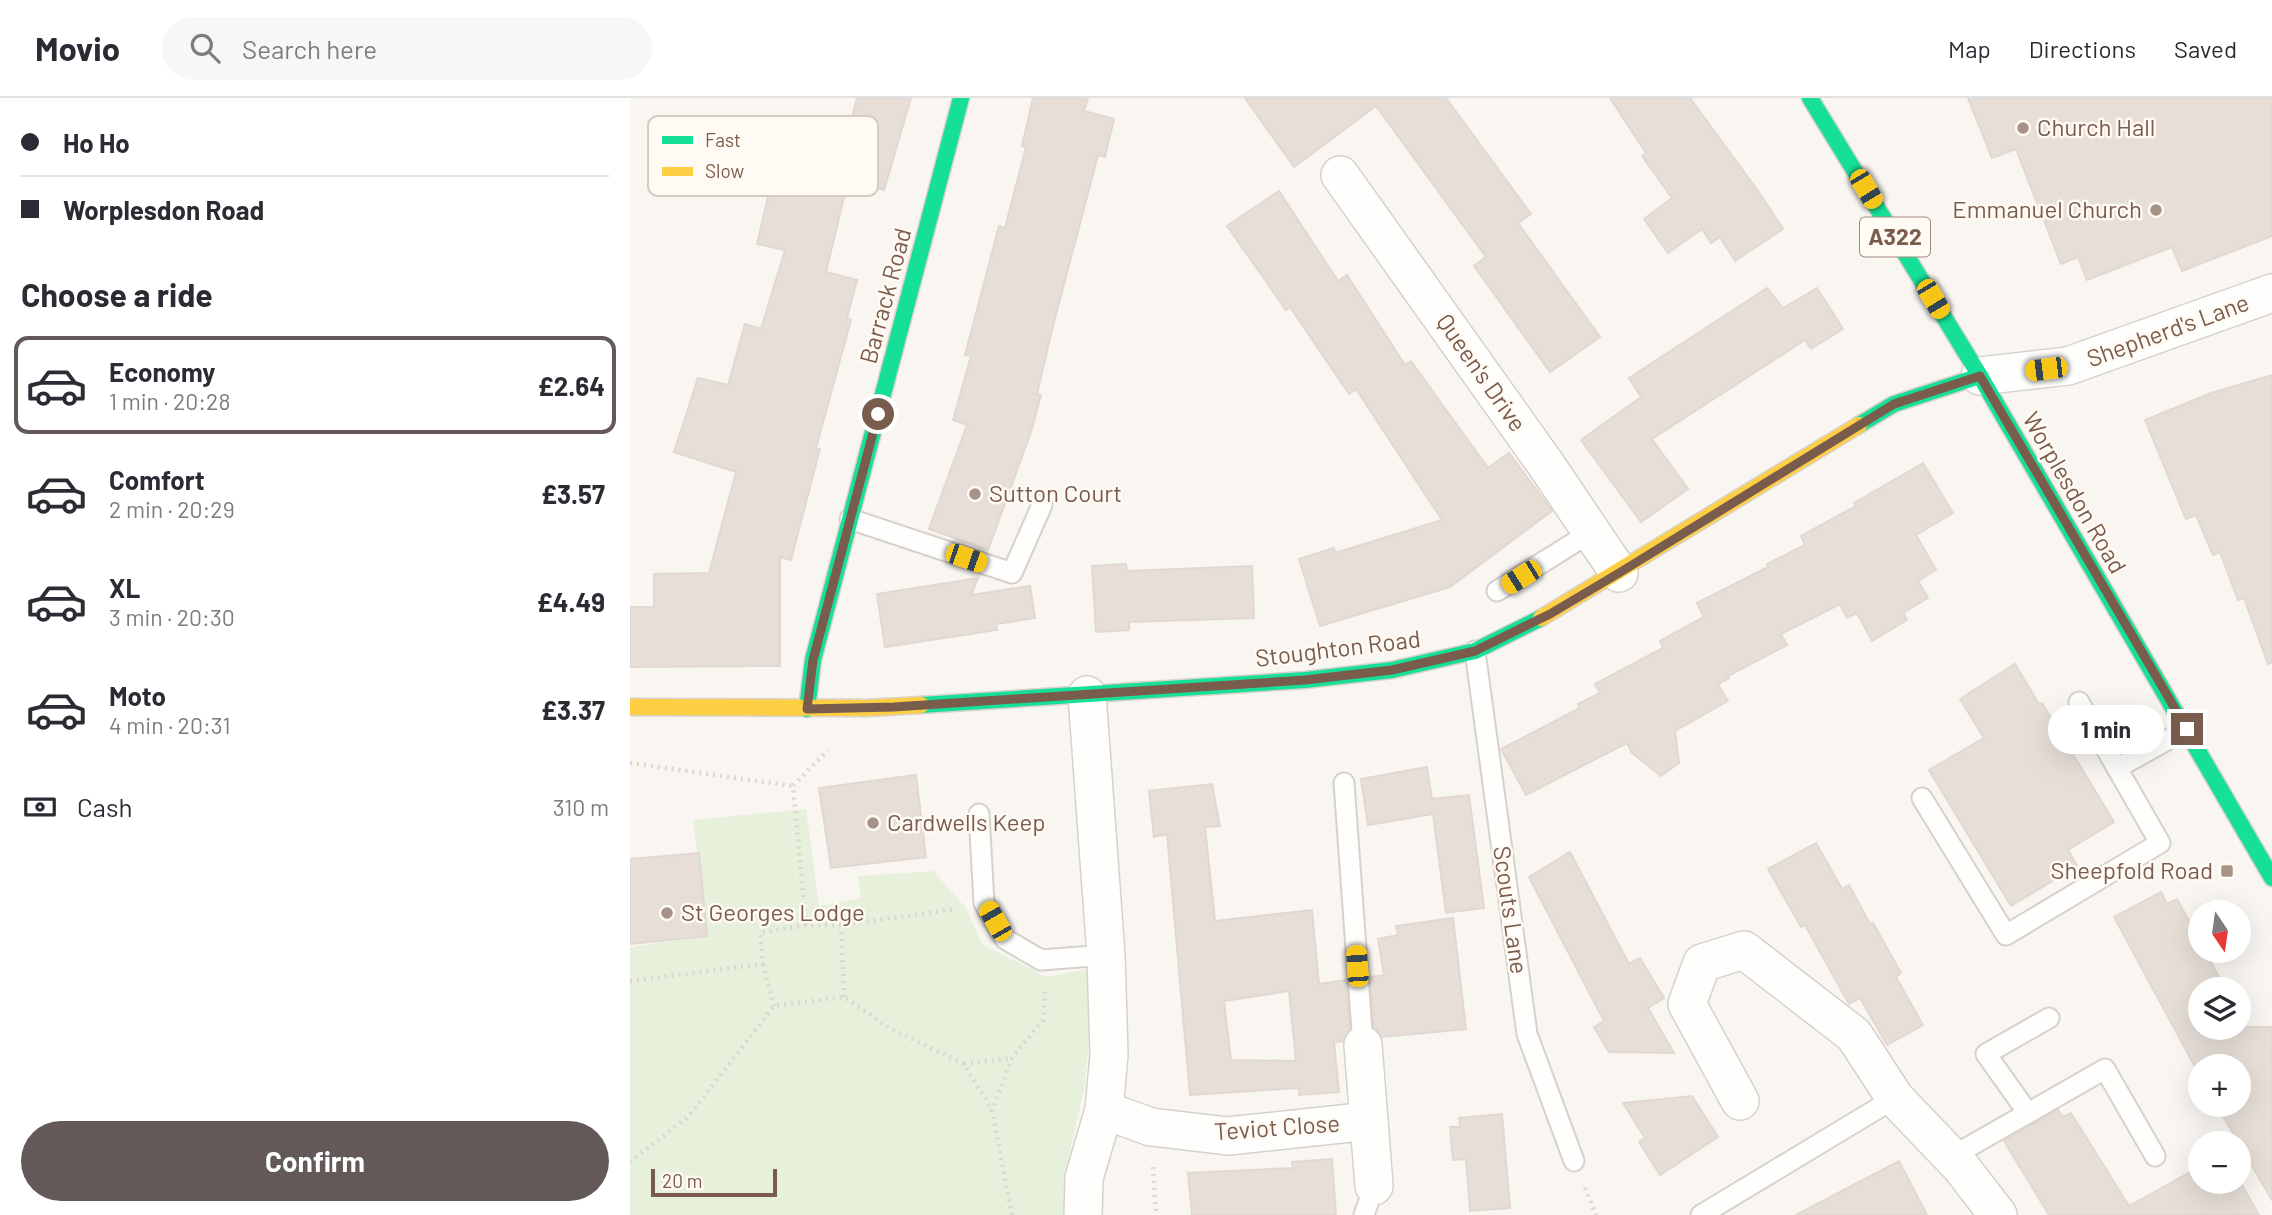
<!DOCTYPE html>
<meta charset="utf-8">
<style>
:root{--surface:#fff;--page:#f7f7f7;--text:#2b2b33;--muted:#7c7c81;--line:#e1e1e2;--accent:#625958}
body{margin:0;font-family:Barlow,sans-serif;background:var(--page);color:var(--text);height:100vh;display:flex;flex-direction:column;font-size:26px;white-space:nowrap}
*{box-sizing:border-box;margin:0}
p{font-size:23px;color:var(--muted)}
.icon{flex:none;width:38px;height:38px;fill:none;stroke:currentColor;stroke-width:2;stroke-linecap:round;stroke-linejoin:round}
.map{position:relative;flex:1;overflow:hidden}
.side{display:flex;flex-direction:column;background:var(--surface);width:630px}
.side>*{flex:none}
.hud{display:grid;align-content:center;height:154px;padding:0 21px;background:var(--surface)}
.needle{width:46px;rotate:167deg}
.buttons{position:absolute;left:1558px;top:802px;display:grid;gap:14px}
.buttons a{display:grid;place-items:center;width:63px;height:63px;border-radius:50%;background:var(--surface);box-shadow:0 7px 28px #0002;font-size:35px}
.scale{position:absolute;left:21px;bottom:18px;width:126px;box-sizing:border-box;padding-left:7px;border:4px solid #7a5c4d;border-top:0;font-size:19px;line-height:24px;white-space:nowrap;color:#7a5c4d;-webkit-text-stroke:5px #fffaf3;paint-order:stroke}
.end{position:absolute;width:32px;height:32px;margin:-16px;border:9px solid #7a5c4d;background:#fff;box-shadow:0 0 0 4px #fff}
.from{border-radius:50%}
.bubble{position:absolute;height:49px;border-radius:24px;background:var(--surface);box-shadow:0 7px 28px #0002;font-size:23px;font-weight:700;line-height:49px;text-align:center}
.car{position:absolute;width:21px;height:42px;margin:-21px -10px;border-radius:9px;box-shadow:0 0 5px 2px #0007;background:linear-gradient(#f5c518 24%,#345 0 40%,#f5c518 0 76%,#345 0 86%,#f5c518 0)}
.hud b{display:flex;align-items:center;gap:24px;height:66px;font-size:26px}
.hud b+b{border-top:2px solid var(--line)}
.hud i{width:18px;height:18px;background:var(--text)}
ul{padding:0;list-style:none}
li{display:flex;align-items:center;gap:21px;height:98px;margin:0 14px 10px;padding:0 7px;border:4px solid transparent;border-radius:14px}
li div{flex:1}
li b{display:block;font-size:26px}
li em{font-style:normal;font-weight:700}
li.current{border-color:var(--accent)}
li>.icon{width:63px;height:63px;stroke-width:1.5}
h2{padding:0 21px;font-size:32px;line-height:84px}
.pay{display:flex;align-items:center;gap:18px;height:77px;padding:0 21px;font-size:26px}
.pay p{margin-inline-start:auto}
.button{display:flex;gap:14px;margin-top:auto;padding:14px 21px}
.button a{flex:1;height:80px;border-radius:42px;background:var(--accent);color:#fff;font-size:28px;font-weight:700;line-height:80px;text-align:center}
header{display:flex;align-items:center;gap:42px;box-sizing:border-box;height:98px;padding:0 35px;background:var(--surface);border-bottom:2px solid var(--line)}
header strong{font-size:33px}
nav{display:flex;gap:38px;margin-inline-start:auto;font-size:24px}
.search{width:490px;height:63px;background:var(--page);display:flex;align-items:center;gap:18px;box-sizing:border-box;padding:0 24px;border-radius:38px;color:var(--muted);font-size:26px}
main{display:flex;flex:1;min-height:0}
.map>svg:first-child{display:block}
.green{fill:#e7f0db}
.building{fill:#e6ded7;stroke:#e2d8d2;stroke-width:2;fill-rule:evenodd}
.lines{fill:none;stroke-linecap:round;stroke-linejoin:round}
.lane-casing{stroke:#d7d1cb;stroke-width:23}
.street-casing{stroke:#d7d1cb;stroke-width:40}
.fast-casing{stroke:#d9d2cb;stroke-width:19}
.slow-casing{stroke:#d9d2cb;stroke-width:19}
.path{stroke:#dcd5d0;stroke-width:4.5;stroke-dasharray:2 5;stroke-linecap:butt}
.lane{stroke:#fefefd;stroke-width:19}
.street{stroke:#fefefd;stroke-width:37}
.fast{stroke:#16e098;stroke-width:16}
.slow{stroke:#ffcf43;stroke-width:16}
.route{stroke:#7a5c4d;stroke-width:9}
.poi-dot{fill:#a69286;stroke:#fffaf3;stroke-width:2.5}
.labels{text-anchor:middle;stroke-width:5;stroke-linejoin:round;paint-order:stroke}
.shield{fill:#fffaf3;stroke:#a28b7f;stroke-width:2}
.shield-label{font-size:23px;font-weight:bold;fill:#7a5c4d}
.poi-label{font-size:24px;fill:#7a5c4d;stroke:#fffaf3;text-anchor:start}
.street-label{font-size:24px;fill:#7a5c4d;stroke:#fffaf3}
.key{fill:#fffaf3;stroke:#d7cbc1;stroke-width:2}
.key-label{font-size:19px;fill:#7a5c4d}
</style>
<header>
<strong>Movio</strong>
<div class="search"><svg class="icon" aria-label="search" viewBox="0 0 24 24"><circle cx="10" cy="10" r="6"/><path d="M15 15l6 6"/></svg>Search here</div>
<nav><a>Map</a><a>Directions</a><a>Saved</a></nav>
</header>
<main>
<section class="side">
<div class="hud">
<b><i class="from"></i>Ho Ho</b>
<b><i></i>Worplesdon Road</b>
</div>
<h2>Choose a ride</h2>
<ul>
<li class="current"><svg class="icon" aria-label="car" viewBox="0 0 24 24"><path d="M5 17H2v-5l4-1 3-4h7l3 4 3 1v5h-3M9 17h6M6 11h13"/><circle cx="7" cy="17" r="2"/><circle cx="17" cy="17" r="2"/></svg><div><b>Economy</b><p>1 min · 20:28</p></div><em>£2.64</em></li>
<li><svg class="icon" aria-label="car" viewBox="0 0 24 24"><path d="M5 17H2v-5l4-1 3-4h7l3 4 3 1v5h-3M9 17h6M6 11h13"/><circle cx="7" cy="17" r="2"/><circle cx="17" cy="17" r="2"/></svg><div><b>Comfort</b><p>2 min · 20:29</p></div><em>£3.57</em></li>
<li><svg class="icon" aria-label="car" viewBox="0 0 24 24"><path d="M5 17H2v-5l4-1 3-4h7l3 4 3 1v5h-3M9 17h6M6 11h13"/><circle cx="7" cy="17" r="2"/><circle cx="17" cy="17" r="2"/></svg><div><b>XL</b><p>3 min · 20:30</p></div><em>£4.49</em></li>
<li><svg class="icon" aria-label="car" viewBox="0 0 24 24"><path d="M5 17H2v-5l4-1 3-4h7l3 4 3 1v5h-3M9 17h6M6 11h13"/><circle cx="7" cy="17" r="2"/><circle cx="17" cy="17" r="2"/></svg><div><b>Moto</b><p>4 min · 20:31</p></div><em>£3.37</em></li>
</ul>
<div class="pay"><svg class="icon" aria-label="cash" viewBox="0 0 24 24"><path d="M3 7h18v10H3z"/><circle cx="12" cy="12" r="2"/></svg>Cash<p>310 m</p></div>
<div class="button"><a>Confirm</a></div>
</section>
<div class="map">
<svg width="1642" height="1117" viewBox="0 0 1642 1117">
<rect width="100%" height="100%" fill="#f9f5f0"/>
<!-- green -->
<path class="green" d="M176,711L189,808L231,800L228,778L303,773L336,810L352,846L416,879L464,870L455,988L435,1074L433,1117H0V849L77,838L63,722Z"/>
<!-- building -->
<g class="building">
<path d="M227,0H281L254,92L197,75L212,21L221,23Z"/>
<path d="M403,0H458L454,13L484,21L475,59L468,57L423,228L407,296L411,297L402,331L358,452L299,431L337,327L323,322L341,258L335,257L369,128L375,130L396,49L392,48Z"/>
<path d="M615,0H816L901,116L888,125L970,239L920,274L844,168L856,159L746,8L664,69Z"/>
<path d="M980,0H1060L1128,93L1153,131L1105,163L1090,139L1081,145L1072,131L1038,155L1014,121L1042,100L1012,58L1016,55Z"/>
<path d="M1338,0H1642V138L1552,173L1542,149L1457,182L1448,159L1431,166L1386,51L1362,60Z"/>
<path d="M144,73L216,91L196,174L227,182L217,220L221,222L186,350L190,351L161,462L150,459V568L0,569V509H24V476L79,475L106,374L44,354L68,280L98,287L115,226L131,231L155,152L127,146Z"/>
<path d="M649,93L708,183L717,177L775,267L781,263L858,370L879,355L922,413L820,489L690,528L669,461L704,450L705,455L812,422L726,291L719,296L660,209L656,212L597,128Z"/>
<path d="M1137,190L1153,210L1187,190L1213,231L1181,251L1175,242L1022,341L1058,391L1011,424L951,342L1011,299L999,280Z"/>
<path d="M1642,277V565L1638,566L1614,500L1608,502L1590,454L1583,457L1566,417L1556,421L1515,322L1581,295Z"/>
<path d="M1293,365L1323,415L1286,437L1306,472L1288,483L1298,500L1273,515L1277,522L1242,543L1227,515L1217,520L1210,506L1151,536L1157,547L1098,578L1099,580L1088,586L1098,603L1045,633L1049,665L1031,678L1002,655L997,645L896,697L871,651L950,610L948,606L970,595L965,586L1033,550L1030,543L1074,519L1067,505L1138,469L1137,466L1175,447L1171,438L1226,408L1224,405Z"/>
<path d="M496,466L497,473L622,468L624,520L499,524V532L466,534L462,468Z"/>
<path d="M348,480L341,497L400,488L405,520L366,526L367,532L255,549L247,496Z"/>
<path d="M1385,566L1409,606L1412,605L1484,724L1438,752L1447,768L1381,808L1299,672L1354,640L1330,601Z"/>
<path d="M797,669L802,701L839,697L854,810L816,815L803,716L738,727L731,681Z"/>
<path d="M286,677L296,759L201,770L189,690Z"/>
<path d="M582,686L590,728L575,729L585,823L682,812L689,886L716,882L720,931L713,943L704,944L709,994L669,997V990L560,997L537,736L524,739L519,693ZM659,893L666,963L601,962L594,903Z"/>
<path d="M1186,745L1212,791L1219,787L1240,826L1243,825L1271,875L1266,879L1293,927L1257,947L1230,900L1219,906L1175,827L1171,829L1138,771Z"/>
<path d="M940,754L999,866L1010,860L1034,900L1018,910L1044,955L979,954L964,929L974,923L899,779Z"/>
<path d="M69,755L77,838L0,846V761Z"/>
<path d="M1531,794L1537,806L1547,801L1570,843V852H1575L1595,891H1570V929H1608V916L1615,929H1642V1102L1586,1006H1608V968H1570V978L1484,819Z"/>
<path d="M823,820L836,931L752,939L744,930L740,879L754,877L748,841L768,837L766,828Z"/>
<path d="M1062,998L1088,1039L1030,1077L1009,1044L1015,1040L993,1005Z"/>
<path d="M1428,1012L1433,1019L1441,1015L1499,1108L1564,1072L1563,1070L1570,1066V1083H1608V1080L1629,1117H1419L1374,1043Z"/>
<path d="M872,1016L880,1110L840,1113L836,1061L823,1062L820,1029H830L829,1020Z"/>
<path d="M702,1061L706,1117H562L558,1075L663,1070L662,1064Z"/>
<path d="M1269,1063L1297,1117H1166Z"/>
</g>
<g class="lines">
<defs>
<g id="lane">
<path d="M220,421L382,475L412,407"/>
<path d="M867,493L961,434"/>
<path d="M845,553L897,936L944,1063"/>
<path d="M1449,604L1487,670"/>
<path d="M714,685L733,947"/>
<path d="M1292,700L1376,837L1530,745L1487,670L1557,631"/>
<path d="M349,716L354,805L375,841L411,862L476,857"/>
<path d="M1398,1015L1356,956L1419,920"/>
<path d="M1321,1059L1475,971L1525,1058"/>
<path d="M734,1117L744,1088"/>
<path d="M1071,1117L1265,1000"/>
</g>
<g id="street">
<path d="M710,77L917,368L989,475"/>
<path d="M1350,278L1438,268L1642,195"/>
<path d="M1110,1003L1057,906L1072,865L1114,852L1224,937L1265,1000L1331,1069L1368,1117"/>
<path d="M474,1012L521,1029L598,1038L739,1023L733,947"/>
<path d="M739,1023L744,1088"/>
<path d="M453,1117L454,1080L474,1012L479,957L476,857L457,597"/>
</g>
<g id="fast">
<path d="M1180,0L1350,278L1642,780"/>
<path d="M1229,327L1264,306L1350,278"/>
<path d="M291,607L675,582L762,572L845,553L911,520"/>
<path d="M177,611L183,562L331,0"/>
</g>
<g id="slow">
<path d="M911,520L1229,327"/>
<path d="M0,609L237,610L291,607"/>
</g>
</defs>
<!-- lane casing -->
<use href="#lane" class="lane-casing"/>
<!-- street casing -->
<use href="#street" class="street-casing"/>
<!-- fast casing -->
<use href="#fast" class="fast-casing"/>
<!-- slow casing -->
<use href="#slow" class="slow-casing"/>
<!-- path -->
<g class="path">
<path d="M0,665L163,688"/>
<path d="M176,827L163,688L198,652"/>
<path d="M133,866L144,908"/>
<path d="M0,883L133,866L130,835L176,827H211"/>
<path d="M214,899L211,827L326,811"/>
<path d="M334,966L381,960"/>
<path d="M0,1064L59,1018L144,908L214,899L261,931L334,966L362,1012"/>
<path d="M523,1069L526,1117"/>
<path d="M955,1090L966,1117"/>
<path d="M382,1117L362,1012L382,960L413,922L415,891"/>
</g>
<!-- lane -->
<use href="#lane" class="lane"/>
<!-- street -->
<use href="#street" class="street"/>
<!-- fast -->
<use href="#fast" class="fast"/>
<!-- slow -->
<use href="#slow" class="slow"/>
</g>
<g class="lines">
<!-- route -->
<path class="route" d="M248,316L183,562L177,611L264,609L675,582L762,572L845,553L920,516L989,475L1264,306L1350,278L1557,631"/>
</g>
<!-- markers -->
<g class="poi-dot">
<circle cx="1393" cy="30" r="7"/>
<circle cx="1526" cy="112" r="7"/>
<circle cx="345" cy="396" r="7"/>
<circle cx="243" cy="725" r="7"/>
<rect x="1590" y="766" width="14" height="14" rx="3.5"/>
<circle cx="37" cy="815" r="7"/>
</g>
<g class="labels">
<!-- shield labels -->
<rect class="shield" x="1230" y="119.5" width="70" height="39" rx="5"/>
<g class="shield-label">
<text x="1265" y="147">A322</text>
</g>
<!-- poi labels -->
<g class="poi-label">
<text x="1407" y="38">Church Hall</text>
<text x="1512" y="120" text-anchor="end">Emmanuel Church</text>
<text x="359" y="404">Sutton Court</text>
<text x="257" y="733">Cardwells Keep</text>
<text x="1583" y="781" text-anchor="end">Sheepfold Road</text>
<text x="51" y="823">St Georges Lodge</text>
</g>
<!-- street labels -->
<g class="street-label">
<text transform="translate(256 198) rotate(-75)" y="8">Barrack Road</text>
<text transform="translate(1538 233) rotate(-20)" y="8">Shepherd's Lane</text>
<text transform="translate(851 275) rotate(55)" y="8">Queen's Drive</text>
<text transform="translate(1444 395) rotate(60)" y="8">Worplesdon Road</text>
<text transform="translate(708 551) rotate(-7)" y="8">Stoughton Road</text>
<text transform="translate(880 812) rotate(82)" y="8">Scouts Lane</text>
<text transform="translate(647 1030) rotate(-4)" y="8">Teviot Close</text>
</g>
</g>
<!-- legend -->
<rect x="18" y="18" width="230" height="80" rx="10" class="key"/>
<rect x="32" y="38" width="31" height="8" fill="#16e098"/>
<rect x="32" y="69" width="31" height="9" fill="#ffcf43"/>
<g class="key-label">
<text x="75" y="49">Fast</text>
<text x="75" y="80">Slow</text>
</g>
</svg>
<div class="buttons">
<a><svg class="needle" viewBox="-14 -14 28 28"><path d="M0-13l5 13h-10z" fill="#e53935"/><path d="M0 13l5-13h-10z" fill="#7c7c81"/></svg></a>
<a><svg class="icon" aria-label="layers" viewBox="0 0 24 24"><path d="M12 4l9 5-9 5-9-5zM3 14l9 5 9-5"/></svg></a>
<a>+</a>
<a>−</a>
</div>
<div class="scale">20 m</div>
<i class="end from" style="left:248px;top:316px"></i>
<i class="end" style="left:1557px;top:631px"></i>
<div class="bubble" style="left:1418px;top:607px;width:116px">1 min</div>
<i class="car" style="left:1236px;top:91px;rotate:149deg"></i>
<i class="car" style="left:1303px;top:201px;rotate:149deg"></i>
<i class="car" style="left:1416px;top:271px;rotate:263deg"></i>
<i class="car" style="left:336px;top:460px;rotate:109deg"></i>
<i class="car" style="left:891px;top:479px;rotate:238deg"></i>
<i class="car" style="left:365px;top:823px;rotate:330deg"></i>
<i class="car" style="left:727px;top:868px;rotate:356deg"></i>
</div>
</main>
